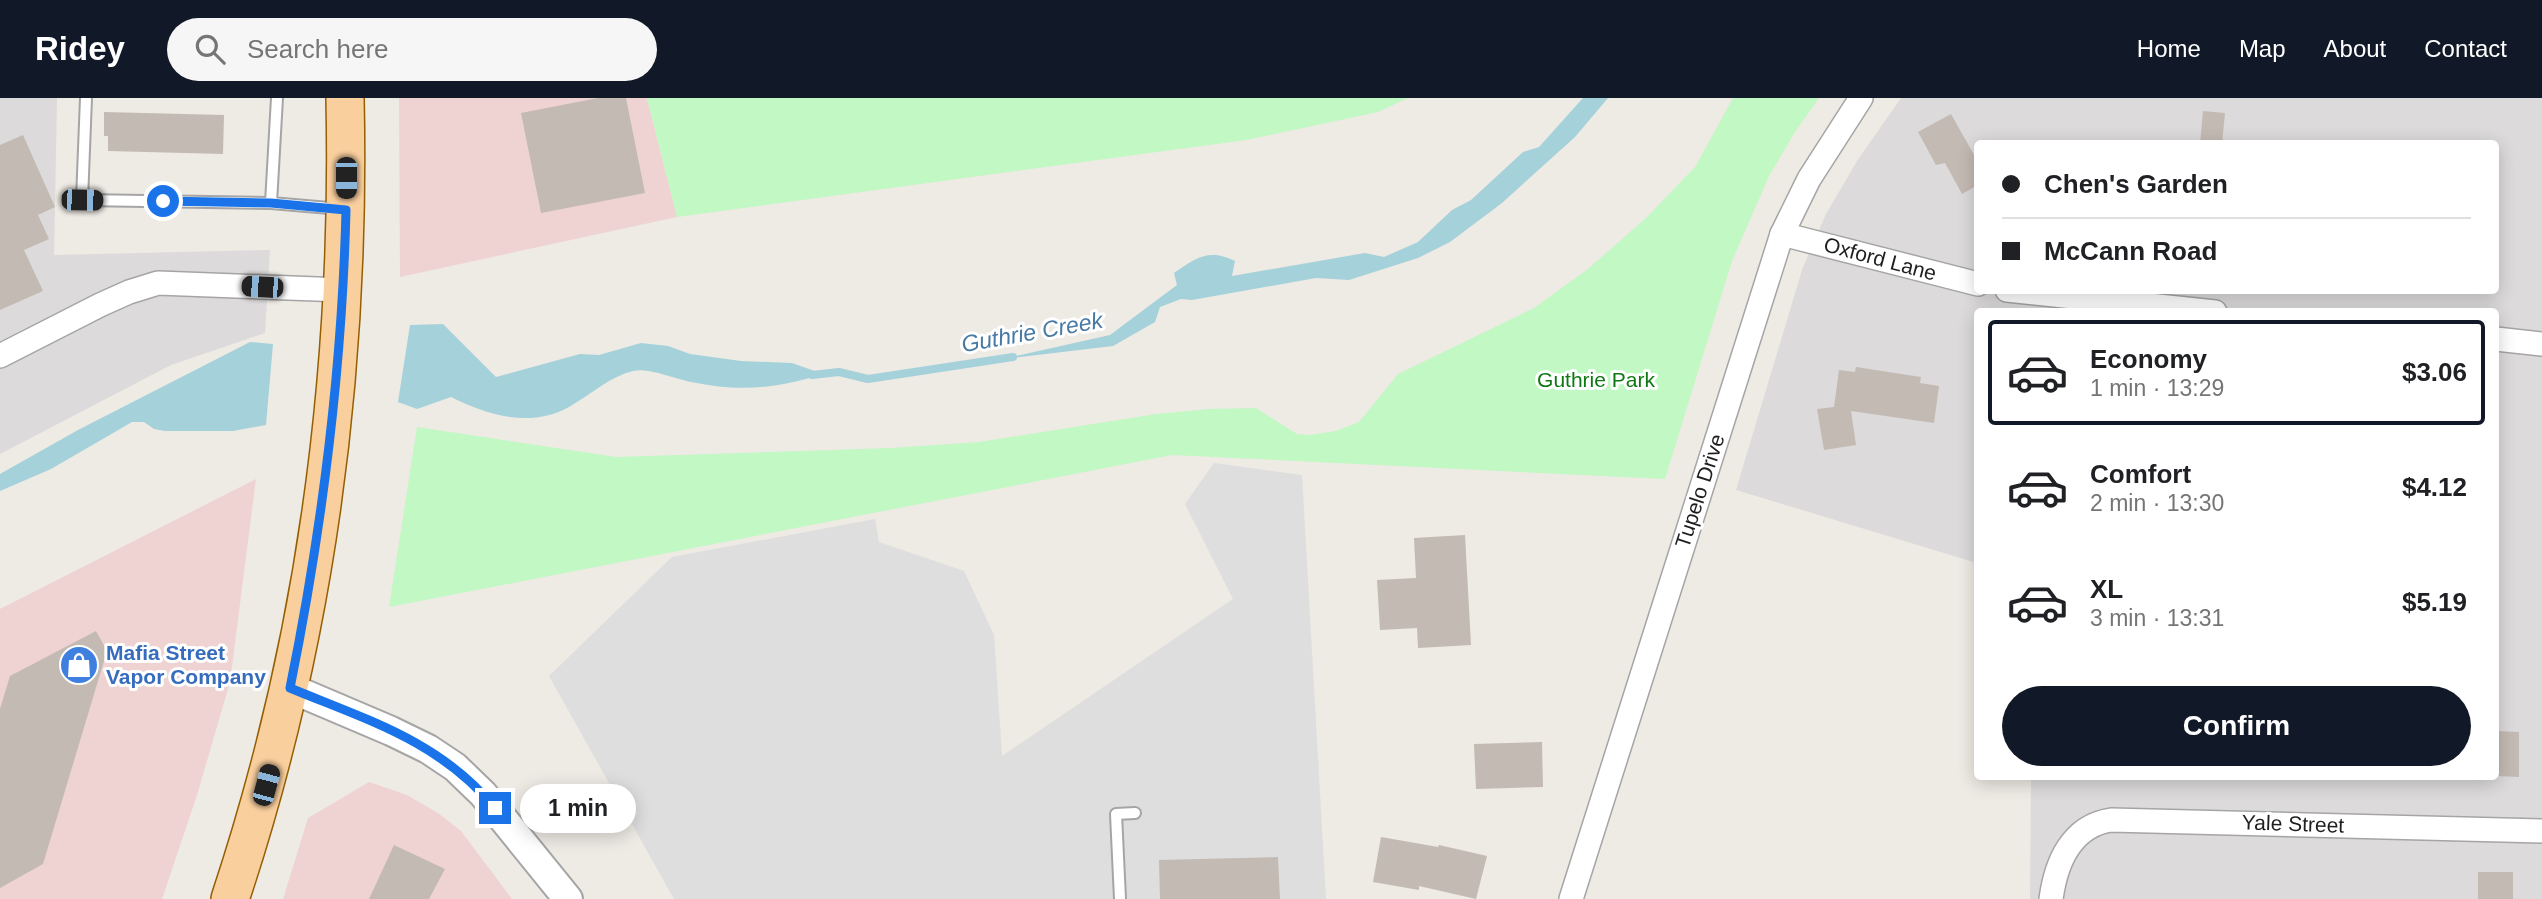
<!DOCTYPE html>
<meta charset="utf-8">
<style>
:root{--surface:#fff;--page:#f6f6f6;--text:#202124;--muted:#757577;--line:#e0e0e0;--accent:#111827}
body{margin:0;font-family:Arial,sans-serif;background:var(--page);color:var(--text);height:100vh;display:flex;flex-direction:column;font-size:26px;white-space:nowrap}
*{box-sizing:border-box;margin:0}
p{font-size:23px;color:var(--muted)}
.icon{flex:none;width:38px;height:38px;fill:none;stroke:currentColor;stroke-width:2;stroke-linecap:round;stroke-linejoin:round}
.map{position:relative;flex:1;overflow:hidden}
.sheet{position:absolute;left:1974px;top:210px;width:525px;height:472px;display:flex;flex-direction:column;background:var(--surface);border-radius:7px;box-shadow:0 4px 18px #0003}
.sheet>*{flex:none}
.hud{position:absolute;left:1974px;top:42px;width:525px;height:154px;border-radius:7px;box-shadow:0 4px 18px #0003;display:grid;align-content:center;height:154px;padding:0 28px;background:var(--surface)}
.end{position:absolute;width:32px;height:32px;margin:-16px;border:9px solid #1a73e8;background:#fff;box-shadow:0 0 0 4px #fff}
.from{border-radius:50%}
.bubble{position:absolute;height:49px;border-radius:24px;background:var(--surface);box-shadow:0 4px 18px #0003;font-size:23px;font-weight:700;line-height:49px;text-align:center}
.car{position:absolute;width:21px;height:42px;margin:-21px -10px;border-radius:9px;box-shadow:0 0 5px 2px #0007;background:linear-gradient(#222 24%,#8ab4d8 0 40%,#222 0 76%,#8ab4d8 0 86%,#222 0)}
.hud b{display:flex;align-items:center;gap:24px;height:66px;font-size:26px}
.hud b+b{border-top:2px solid var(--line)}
.hud i{width:18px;height:18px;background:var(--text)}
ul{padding:12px 0 0;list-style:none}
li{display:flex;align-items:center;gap:21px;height:105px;margin:0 14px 10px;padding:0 14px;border:4px solid transparent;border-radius:7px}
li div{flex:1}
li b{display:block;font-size:26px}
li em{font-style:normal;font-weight:700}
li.active{border-color:var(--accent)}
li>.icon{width:63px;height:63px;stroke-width:1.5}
.button{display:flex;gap:14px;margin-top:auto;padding:14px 28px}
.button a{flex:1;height:80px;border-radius:42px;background:var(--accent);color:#fff;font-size:28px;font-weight:700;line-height:80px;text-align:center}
header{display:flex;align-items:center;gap:42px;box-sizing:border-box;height:98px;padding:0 35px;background:var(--accent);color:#fff}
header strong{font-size:33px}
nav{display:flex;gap:38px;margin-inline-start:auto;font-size:24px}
.search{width:490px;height:63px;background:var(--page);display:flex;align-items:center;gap:18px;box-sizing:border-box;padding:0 24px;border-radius:38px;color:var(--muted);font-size:26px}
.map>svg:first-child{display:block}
.residential{fill:#dcdadb;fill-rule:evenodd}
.commercial{fill:#efd3d3}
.park{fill:#c1f8c4}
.parking{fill:#dedede}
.water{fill:#a5d1db}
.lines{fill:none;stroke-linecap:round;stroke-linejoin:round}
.stream{stroke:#a5d1db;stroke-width:8}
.building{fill:#c3bab3}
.service-casing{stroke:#a5a5a5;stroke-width:14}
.minor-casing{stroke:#a5a5a5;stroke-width:26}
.tertiary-casing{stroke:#a5a5a5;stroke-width:32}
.primary-casing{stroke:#945f03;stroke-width:40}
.service{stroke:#fff;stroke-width:10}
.minor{stroke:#fff;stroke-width:23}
.tertiary{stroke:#fff;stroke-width:28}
.primary{stroke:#facf9e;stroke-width:37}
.route{stroke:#1a73e8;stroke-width:9}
.labels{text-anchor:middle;stroke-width:6;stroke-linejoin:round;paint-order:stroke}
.street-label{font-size:21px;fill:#1e1e1e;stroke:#fff}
.park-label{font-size:21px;fill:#0e7913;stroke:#fff}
.shop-label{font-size:21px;font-weight:bold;fill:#366cbe;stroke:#fff;text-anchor:start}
.water-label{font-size:23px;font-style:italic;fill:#497aa3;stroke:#fff}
</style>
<header>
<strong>Ridey</strong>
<div class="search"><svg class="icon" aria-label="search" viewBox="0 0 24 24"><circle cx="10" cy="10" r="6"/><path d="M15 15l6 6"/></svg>Search here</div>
<nav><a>Home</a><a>Map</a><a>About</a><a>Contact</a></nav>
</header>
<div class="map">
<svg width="2542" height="801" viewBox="0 0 2542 801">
<rect width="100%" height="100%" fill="#eeeae4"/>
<!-- residential -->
<g class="residential">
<path d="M0,0H57L54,157L270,152L265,235L171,267L0,356Z"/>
<path d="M1901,0H2542V801H2030L2031,679H2496V214H1978L1977,465L1736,392L1803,169L1826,116L1857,63ZM1978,46H2496V192H1978Z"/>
</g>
<!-- commercial -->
<g class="commercial">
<path d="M399,0H647L677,119L400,179Z"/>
<path d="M256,381L230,584L197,697L162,801H0V511Z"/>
<path d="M369,684L407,697L438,715L461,733L512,801H283L308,720Z"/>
</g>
<!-- park -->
<g class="park">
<path d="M647,0H1408L1378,14L1246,42L677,119Z"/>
<path d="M1733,0H1819L1795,34L1769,78L1732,163L1665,381L1172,357L389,509L417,329L616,359L891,350L979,344L1156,316L1209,311L1256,310L1297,336L1310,337L1336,333L1359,324L1398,276L1534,210L1588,171L1646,120L1695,69Z"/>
</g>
<!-- parking -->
<path class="parking" d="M1214,365L1302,377L1326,801H674L549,578L672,459L875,421L879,444L964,473L994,537L1002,658L1233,501L1185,406Z"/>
<!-- water -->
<g class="water">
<path d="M1583,0H1608L1575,39L1502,105L1450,144L1418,160L1349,182L1316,180L1192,202L1181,201L1160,209L1155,224L1113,248L1003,261L1110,237L1177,187L1174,175C1196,160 1208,150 1235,163L1232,178L1365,155L1384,159L1418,144L1452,112L1471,102L1523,54L1539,49Z"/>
<path d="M443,226L496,279L580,256L599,257L641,245L668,248L690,256L741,263L792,265L823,276C774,291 741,294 691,284C676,281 647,269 633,273C612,278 595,293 577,304C536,332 492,319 451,299L417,311L398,304L410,227Z"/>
<path d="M250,244L273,246L266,327L233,333H165L154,331L144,324H132L51,371L0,393V376L78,332Z"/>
</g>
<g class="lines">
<!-- stream -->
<path class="stream" d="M812,277L839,274L868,281L1013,259"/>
</g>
<!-- building -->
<g class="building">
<path d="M598,0H626L645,95L541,115L521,15Z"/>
<path d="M2203,13L2225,15L2222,46H2200Z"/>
<path d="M104,14L224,17L223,56L108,53V38H104Z"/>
<path d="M1951,16L1978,64V87L1962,96L1945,65L1936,67L1918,34Z"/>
<path d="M23,37L55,109L38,117L49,141L24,152L43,193L0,212V47Z"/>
<path d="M1856,269L1921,279L1920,285L1939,288L1934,325L1851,313L1856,347L1824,352L1817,311L1834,309L1839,272L1855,274Z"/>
<path d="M1465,437L1471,547L1418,550L1417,530L1380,532L1377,482L1416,480L1414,440Z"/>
<path d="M96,533L107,553L43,766L0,790V611L10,578Z"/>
<path d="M2496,633L2519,634V679L2496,678Z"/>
<path d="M1542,644L1543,689L1476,691L1474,646Z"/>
<path d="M1381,739L1438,749L1439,747L1487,758L1476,801L1419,788V792L1373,784Z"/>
<path d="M394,747L445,771L429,801H369Z"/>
<path d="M1278,759L1280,801H1160L1159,762Z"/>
<rect x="2478" y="774" width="35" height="27"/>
</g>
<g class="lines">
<defs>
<g id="service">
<path d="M86,0L82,102L271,105"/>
<path d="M277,0L271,105L341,111"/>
<path d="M1120,801L1116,716L1135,715"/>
</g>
<g id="minor">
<path d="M1782,136L1978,186"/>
<path d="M2007,192L2215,214"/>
<path d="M2496,241L2542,246"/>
<path d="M0,258L100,207L129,194L158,185L343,192"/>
<path d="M1571,801L1782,136L1809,81L1861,0"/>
<path d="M2051,801C2056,765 2071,728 2111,722L2542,733"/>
</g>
<path id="tertiary" d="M290,590L391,633L428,651L455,669L483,696L568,801"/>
<path id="primary" d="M230,801C316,543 351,272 345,0"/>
</defs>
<!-- service casing -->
<use href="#service" class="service-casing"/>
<!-- minor casing -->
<use href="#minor" class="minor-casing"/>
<!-- tertiary casing -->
<use href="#tertiary" class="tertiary-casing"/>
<!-- primary casing -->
<use href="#primary" class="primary-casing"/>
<!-- service -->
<use href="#service" class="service"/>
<!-- minor -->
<use href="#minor" class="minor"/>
<!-- tertiary -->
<use href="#tertiary" class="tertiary"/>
<!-- primary -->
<use href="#primary" class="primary"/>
</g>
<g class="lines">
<!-- route -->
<path class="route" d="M163,103L271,105L346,112C342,273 322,432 290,590C367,622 440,643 495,710"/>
</g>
<!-- icons -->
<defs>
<symbol id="shop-disc" viewBox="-11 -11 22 22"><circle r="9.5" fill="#3f7fe0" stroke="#fff"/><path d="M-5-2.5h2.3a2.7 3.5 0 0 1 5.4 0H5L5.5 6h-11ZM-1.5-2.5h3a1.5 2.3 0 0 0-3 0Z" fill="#fff"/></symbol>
</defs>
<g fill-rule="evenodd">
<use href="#shop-disc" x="57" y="545" width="44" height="44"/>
</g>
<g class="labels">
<!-- street labels -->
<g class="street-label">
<text transform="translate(1880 161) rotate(15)" y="7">Oxford Lane</text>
<text transform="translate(1700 393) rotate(-72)" y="7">Tupelo Drive</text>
<text transform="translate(2293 726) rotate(2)" y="7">Yale Street</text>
</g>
<!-- park labels -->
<g class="park-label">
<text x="1596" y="289">Guthrie Park</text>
</g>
<!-- shop labels -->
<g class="shop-label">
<text x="106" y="562">Mafia Street<tspan x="106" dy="24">Vapor Company</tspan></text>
</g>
<!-- water labels -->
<g class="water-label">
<text transform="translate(1032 234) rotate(-10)" y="8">Guthrie Creek</text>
</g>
</g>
</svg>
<i class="end from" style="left:163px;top:103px"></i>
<i class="end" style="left:495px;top:710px"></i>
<div class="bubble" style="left:520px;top:686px;width:116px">1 min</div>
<i class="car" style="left:346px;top:80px;rotate:180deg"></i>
<i class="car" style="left:82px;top:102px;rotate:91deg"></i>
<i class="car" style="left:262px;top:189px;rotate:273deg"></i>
<i class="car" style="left:266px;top:687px;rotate:15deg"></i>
<div class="hud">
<b><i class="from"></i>Chen's Garden</b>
<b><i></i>McCann Road</b>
</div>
<section class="sheet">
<ul>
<li class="active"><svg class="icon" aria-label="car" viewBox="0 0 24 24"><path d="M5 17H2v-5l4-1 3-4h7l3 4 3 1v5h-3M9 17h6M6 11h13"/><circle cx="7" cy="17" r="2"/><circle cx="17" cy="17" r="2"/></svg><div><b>Economy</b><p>1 min · 13:29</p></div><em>$3.06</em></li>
<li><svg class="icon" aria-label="car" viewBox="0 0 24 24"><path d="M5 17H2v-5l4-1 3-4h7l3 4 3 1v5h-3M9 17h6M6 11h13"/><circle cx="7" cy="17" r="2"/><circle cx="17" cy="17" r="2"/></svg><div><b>Comfort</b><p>2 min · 13:30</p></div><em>$4.12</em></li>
<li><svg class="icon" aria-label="car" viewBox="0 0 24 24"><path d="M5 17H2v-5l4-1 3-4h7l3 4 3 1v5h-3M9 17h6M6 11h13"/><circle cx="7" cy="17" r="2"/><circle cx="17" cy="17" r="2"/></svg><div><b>XL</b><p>3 min · 13:31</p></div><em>$5.19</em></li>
</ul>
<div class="button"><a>Confirm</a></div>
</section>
</div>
